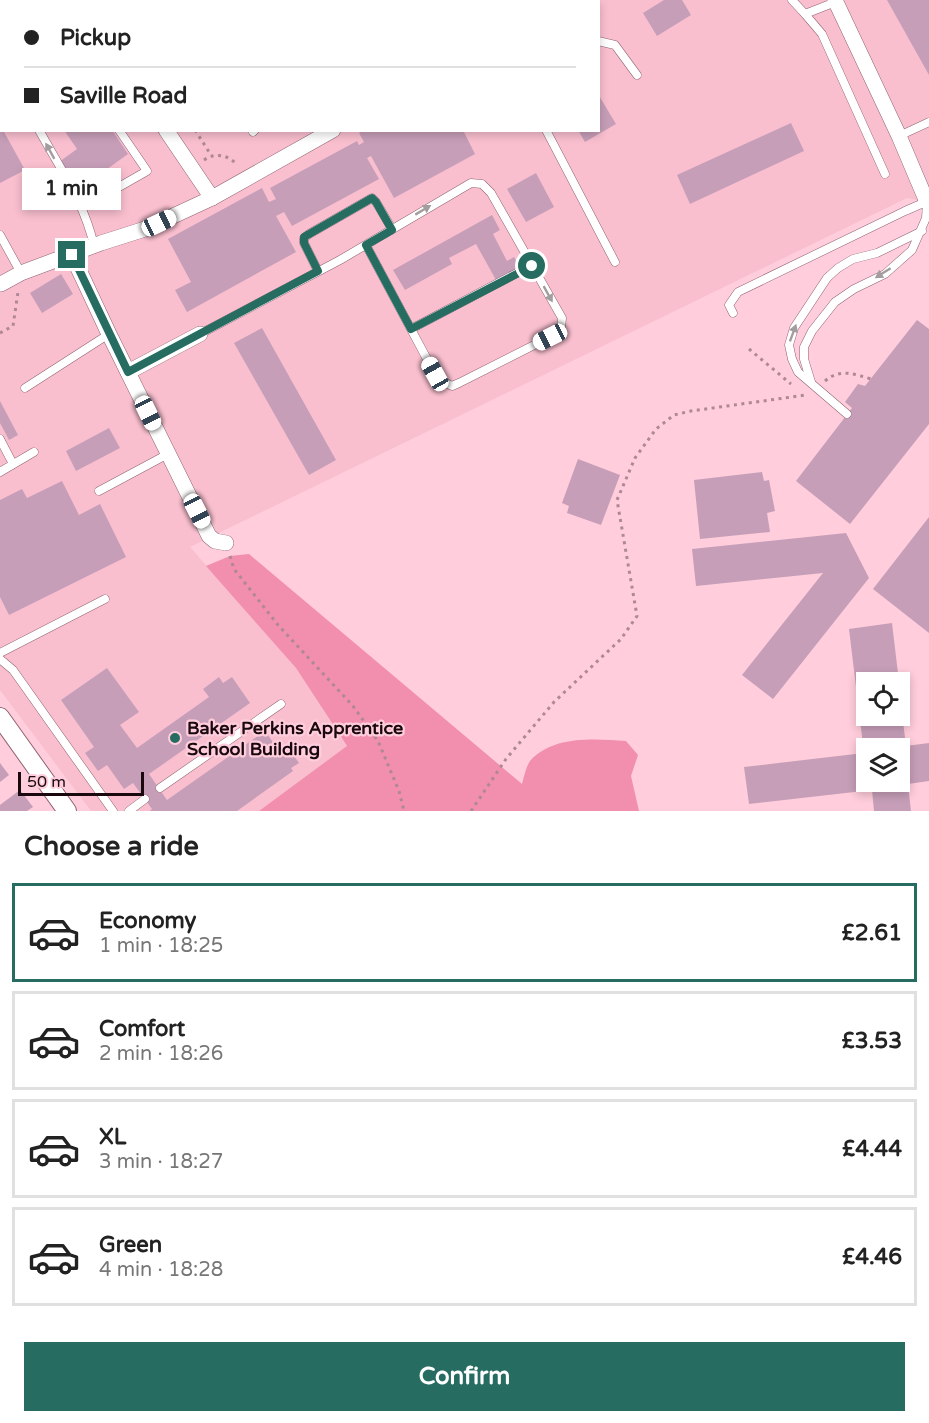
<!DOCTYPE html>
<meta charset="utf-8">
<style>
:root{--surface:#fff;--page:#f6f6f6;--text:#222;--muted:#767676;--line:#e0e0e0;--accent:#266c61}
body{margin:0;font-family:"Varela Round",sans-serif;background:var(--page);color:var(--text);height:100vh;display:flex;flex-direction:column;font-size:22px;white-space:nowrap}
*{box-sizing:border-box;margin:0}
p{font-size:20px;color:var(--muted)}
.icon{flex:none;width:33px;height:33px;fill:none;stroke:currentColor;stroke-width:2;stroke-linecap:round;stroke-linejoin:round}
.map{position:relative;height:811px;overflow:hidden}
.details{display:flex;flex-direction:column;background:var(--surface);flex:1}
.details>*{flex:none}
.top-card{position:absolute;left:0px;top:0px;width:600px;height:132px;box-shadow:0 3px 9px #0003;display:grid;align-content:center;height:132px;padding:0 24px;background:var(--surface)}
.fabs{position:absolute;left:856px;top:672px;display:grid;gap:12px}
.fabs a{display:grid;place-items:center;width:54px;height:54px;border-radius:0px;background:var(--surface);box-shadow:0 3px 9px #0003;font-size:30px}
.scale{position:absolute;left:18px;bottom:15px;width:126px;box-sizing:border-box;padding-left:6px;border:3px solid #19090e;border-top:0;font-size:16px;line-height:21px;white-space:nowrap;color:#19090e;-webkit-text-stroke:4px #ffcddb;paint-order:stroke}
.end{position:absolute;width:27px;height:27px;margin:-14px;border:8px solid #266c61;background:#fff;box-shadow:0 0 0 3px #fff}
.from{border-radius:50%}
.bubble{position:absolute;height:42px;border-radius:0px;background:var(--surface);box-shadow:0 3px 9px #0003;font-size:20px;font-weight:700;line-height:42px;text-align:center}
.car{position:absolute;width:18px;height:36px;margin:-18px -9px;border-radius:8px;box-shadow:0 0 4px 2px #0007;background:linear-gradient(#fff 24%,#345 0 40%,#fff 0 76%,#345 0 86%,#fff 0)}
.top-card b{display:flex;align-items:center;gap:21px;height:57px;font-size:22px}
.top-card b+b{border-top:2px solid var(--line)}
.top-card i{width:15px;height:15px;background:var(--text)}
ul{padding:0;list-style:none}
li{display:flex;align-items:center;gap:18px;height:99px;margin:0 12px 9px;padding:0 12px;border:3px solid var(--line);border-radius:0px}
li div{flex:1}
li b{display:block;font-size:22px}
li em{font-style:normal;font-weight:700}
li.active{border-color:var(--accent)}
li>.icon{width:54px;height:54px;stroke-width:1.5}
h2{padding:0 24px;font-size:27px;line-height:72px}
.action{display:flex;gap:12px;margin-top:auto;padding:12px 24px}
.action a{flex:1;height:69px;border-radius:0px;background:var(--accent);color:#fff;font-size:24px;font-weight:700;line-height:69px;text-align:center}
.map>svg:first-child{display:block}
.built{fill:#f9bfcf}
.green{fill:#f28eae}
.building{fill:#c69eb8;fill-rule:evenodd}
.lines{fill:none;stroke-linecap:round;stroke-linejoin:round}
.service-casing{stroke:#8f6370;stroke-width:9}
.minor-casing{stroke:#8f6370;stroke-width:16}
.tertiary-casing{stroke:#8f6370;stroke-width:20}
.path{stroke:#ae8893;stroke-width:3;stroke-dasharray:3 4.5;stroke-linecap:butt}
.service{stroke:#fff;stroke-width:8}
.minor{stroke:#fff;stroke-width:15}
.tertiary{stroke:#fff;stroke-width:18}
.oneway{fill:#a39d9f}
.route{stroke:#266c61;stroke-width:8}
.poi-dot{fill:#266c61;stroke:#ffcddb;stroke-width:2}
.labels{text-anchor:middle;stroke-width:4.5;stroke-linejoin:round;paint-order:stroke}
.poi-label{font-size:18px;font-weight:bold;fill:#19090e;stroke:#ffcddb;text-anchor:start}
</style>
<div class="map">
<svg width="929" height="811" viewBox="0 0 929 811">
<rect width="100%" height="100%" fill="#ffcddb"/>
<!-- built -->
<path class="built" d="M157,0H929V203L907,198L190,547L296,668L347,747L259,811H91L0,690V49L2,130H598V2L157,1Z"/>
<!-- green -->
<path class="green" d="M249,554L522,784C524,777 526,767 530,761C553,735 595,739 626,741L638,755L631,776L639,811H259L347,746L296,668L206,566L230,556Z"/>
<!-- building -->
<g class="building">
<path d="M664,0H682L691,15L657,36L643,13Z"/>
<path d="M887,0H929V75Z"/>
<path d="M598,94L616,124L585,142L578,130H598Z"/>
<path d="M791,123L804,151L690,204L677,175Z"/>
<path d="M0,130H3L25,170L0,183Z"/>
<path d="M64,130H112L128,154L96,177L91,170L73,182L59,162L77,149Z"/>
<path d="M363,130H463L475,154L394,198L371,156L367,158L379,179L292,226L284,212L276,216L296,252L187,312L175,290L191,282L168,239L262,188L269,202L276,199L270,188L357,141L359,145L364,142L359,133Z"/>
<path d="M536,173L554,207L526,222L507,189Z"/>
<path d="M492,215L500,230L493,234L507,261L514,257L520,267L496,280L476,244L449,258L452,264L405,290L393,270Z"/>
<path d="M61,274L73,294L42,313L30,293Z"/>
<path d="M917,320L929,329V424L850,524L796,481L852,408L845,402L858,384L865,386Z"/>
<path d="M262,328L336,460L309,475L234,343Z"/>
<path d="M0,401L18,435L9,440L0,423Z"/>
<path d="M109,428L120,448L76,471L66,451Z"/>
<path d="M578,459L620,475L601,525L567,513L569,506L562,503Z"/>
<path d="M762,472L764,481L769,480L775,511L767,513L770,532L700,539L694,480Z"/>
<path d="M62,481L79,515L100,504L126,557L9,615L0,597V500L22,489L27,498Z"/>
<path d="M929,517V633L873,589Z"/>
<path d="M846,533L869,578L773,699L742,675L823,573L696,586L692,549Z"/>
<path d="M892,623L899,682H867V716H900L901,705L906,746L929,743V781L908,784L911,811H874L872,790L749,804L744,767L864,753L849,629ZM867,748H900V782H867Z"/>
<path d="M107,668L139,712L120,725L137,748L209,697L203,689L219,677L223,683L232,677L250,703L149,774L167,800L265,731L279,751L287,746L299,763L291,768L293,771L237,811H150L152,809L133,783L124,789L107,765L98,771L85,753L94,747L61,700Z"/>
<path d="M0,763L9,775L0,782Z"/>
<path d="M20,790L33,807L27,811H0V805Z"/>
</g>
<g class="lines">
<defs>
<g id="service">
<path d="M366,0V2"/>
<path d="M429,0L430,2"/>
<path d="M575,0L576,2"/>
<path d="M792,0L805,14L838,1"/>
<path d="M805,14L822,34L885,174"/>
<path d="M598,41L615,45L637,75"/>
<path d="M39,130C60,168 85,204 94,246"/>
<path d="M546,130L615,262"/>
<path d="M253,132L255,130"/>
<path d="M899,136L929,122"/>
<path d="M82,208L147,171L119,130"/>
<path d="M0,235L21,273"/>
<path d="M318,271L304,243V238L309,234L372,198L376,202L392,229"/>
<path d="M733,313L729,305L738,292L905,211L928,201"/>
<path d="M411,329L532,265"/>
<path d="M200,334L340,260L471,183L482,184L491,193L562,318L561,327L550,337L459,383L452,386L440,380L435,374L366,245"/>
<path d="M811,382L804,359V347L812,331L835,302L854,289L885,274L912,250L926,218L927,202"/>
<path d="M25,388L109,334"/>
<path d="M847,414L798,372L792,359L789,345L794,328L827,278L838,268L853,259L877,253L922,231"/>
<path d="M0,439L13,464"/>
<path d="M0,472L34,452"/>
<path d="M99,491L168,454"/>
<path d="M0,653L105,599"/>
<path d="M0,659L13,670L113,811"/>
<path d="M160,788L281,704"/>
<path d="M129,811L145,799"/>
</g>
<g id="minor">
<path d="M835,0L899,136L927,202"/>
<path d="M564,2L567,0"/>
<path d="M166,130L212,198"/>
<path d="M72,255L109,334L209,536L215,541L226,543"/>
<path d="M1,284L21,273L101,243L145,229L212,198L333,130"/>
<path d="M128,372L200,334"/>
</g>
<g id="tertiary">
<path d="M11,0L12,2"/>
<path d="M117,2L118,0"/>
<path d="M0,28H2"/>
<path d="M0,717L67,811"/>
</g>
</defs>
<!-- service casing -->
<use href="#service" class="service-casing"/>
<!-- minor casing -->
<use href="#minor" class="minor-casing"/>
<!-- tertiary casing -->
<use href="#tertiary" class="tertiary-casing"/>
<!-- path -->
<g class="path">
<path d="M148,2V0"/>
<path d="M195,130L211,155"/>
<path d="M204,160C215,152 229,155 237,165"/>
<path d="M0,333L13,326L18,292"/>
<path d="M749,349L791,384"/>
<path d="M825,381C840,368 854,374 871,379"/>
<path d="M230,556L234,569L278,625L353,706L378,741L399,791L404,811"/>
<path d="M471,811L506,759L554,702L621,639L637,616L617,500L635,458L656,429L674,415L691,411L806,395"/>
</g>
<!-- service -->
<use href="#service" class="service"/>
<!-- minor -->
<use href="#minor" class="minor"/>
<!-- tertiary -->
<use href="#tertiary" class="tertiary"/>
</g>
<!-- one-way arrows -->
<defs><path id="oneway-solid" d="M-6-.8H1V-3.2L6.5 0L1 3.2V.8H-6Z" transform="scale(1.5)"/></defs>
<g class="oneway">
<use href="#oneway-solid" transform="translate(50 151) rotate(-119)"/>
<use href="#oneway-solid" transform="translate(423 210) rotate(-31)"/>
<use href="#oneway-solid" transform="translate(883 273) rotate(148)"/>
<use href="#oneway-solid" transform="translate(548 294) rotate(61)"/>
<use href="#oneway-solid" transform="translate(793 333) rotate(-70)"/>
</g>
<g class="lines">
<!-- route -->
<path class="route" d="M72,255L128,372L318,271L304,243V237L372,198L376,202L392,230L366,245L411,329L532,266"/>
</g>
<!-- markers -->
<circle class="poi-dot" cx="175" cy="738" r="6"/>
<g class="labels">
<!-- poi labels -->
<g class="poi-label">
<text x="187" y="734">Baker Perkins Apprentice<tspan x="187" dy="21">School Building</tspan></text>
</g>
</g>
</svg>
<div class="fabs">
<a><svg class="icon" aria-label="locate" viewBox="0 0 24 24"><circle cx="12" cy="12" r="6"/><path d="M12 2v4M12 18v4M2 12h4M18 12h4"/></svg></a>
<a><svg class="icon" aria-label="layers" viewBox="0 0 24 24"><path d="M12 4l9 5-9 5-9-5zM3 14l9 5 9-5"/></svg></a>
</div>
<div class="scale">50 m</div>
<i class="end from" style="left:532px;top:266px"></i>
<i class="end" style="left:72px;top:255px"></i>
<div class="bubble" style="left:22px;top:168px;width:99px">1 min</div>
<i class="car" style="left:159px;top:223px;rotate:65deg"></i>
<i class="car" style="left:550px;top:337px;rotate:243deg"></i>
<i class="car" style="left:435px;top:374px;rotate:331deg"></i>
<i class="car" style="left:148px;top:413px;rotate:154deg"></i>
<i class="car" style="left:197px;top:511px;rotate:153deg"></i>
<div class="top-card">
<b><i class="from"></i>Pickup</b>
<b><i></i>Saville Road</b>
</div>
</div>
<section class="details">
<h2>Choose a ride</h2>
<ul>
<li class="active"><svg class="icon" aria-label="car" viewBox="0 0 24 24"><path d="M5 17H2v-5l4-1 3-4h7l3 4 3 1v5h-3M9 17h6M6 11h13"/><circle cx="7" cy="17" r="2"/><circle cx="17" cy="17" r="2"/></svg><div><b>Economy</b><p>1 min · 18:25</p></div><em>£2.61</em></li>
<li><svg class="icon" aria-label="car" viewBox="0 0 24 24"><path d="M5 17H2v-5l4-1 3-4h7l3 4 3 1v5h-3M9 17h6M6 11h13"/><circle cx="7" cy="17" r="2"/><circle cx="17" cy="17" r="2"/></svg><div><b>Comfort</b><p>2 min · 18:26</p></div><em>£3.53</em></li>
<li><svg class="icon" aria-label="car" viewBox="0 0 24 24"><path d="M5 17H2v-5l4-1 3-4h7l3 4 3 1v5h-3M9 17h6M6 11h13"/><circle cx="7" cy="17" r="2"/><circle cx="17" cy="17" r="2"/></svg><div><b>XL</b><p>3 min · 18:27</p></div><em>£4.44</em></li>
<li><svg class="icon" aria-label="car" viewBox="0 0 24 24"><path d="M5 17H2v-5l4-1 3-4h7l3 4 3 1v5h-3M9 17h6M6 11h13"/><circle cx="7" cy="17" r="2"/><circle cx="17" cy="17" r="2"/></svg><div><b>Green</b><p>4 min · 18:28</p></div><em>£4.46</em></li>
</ul>
<div class="action"><a>Confirm</a></div>
</section>
